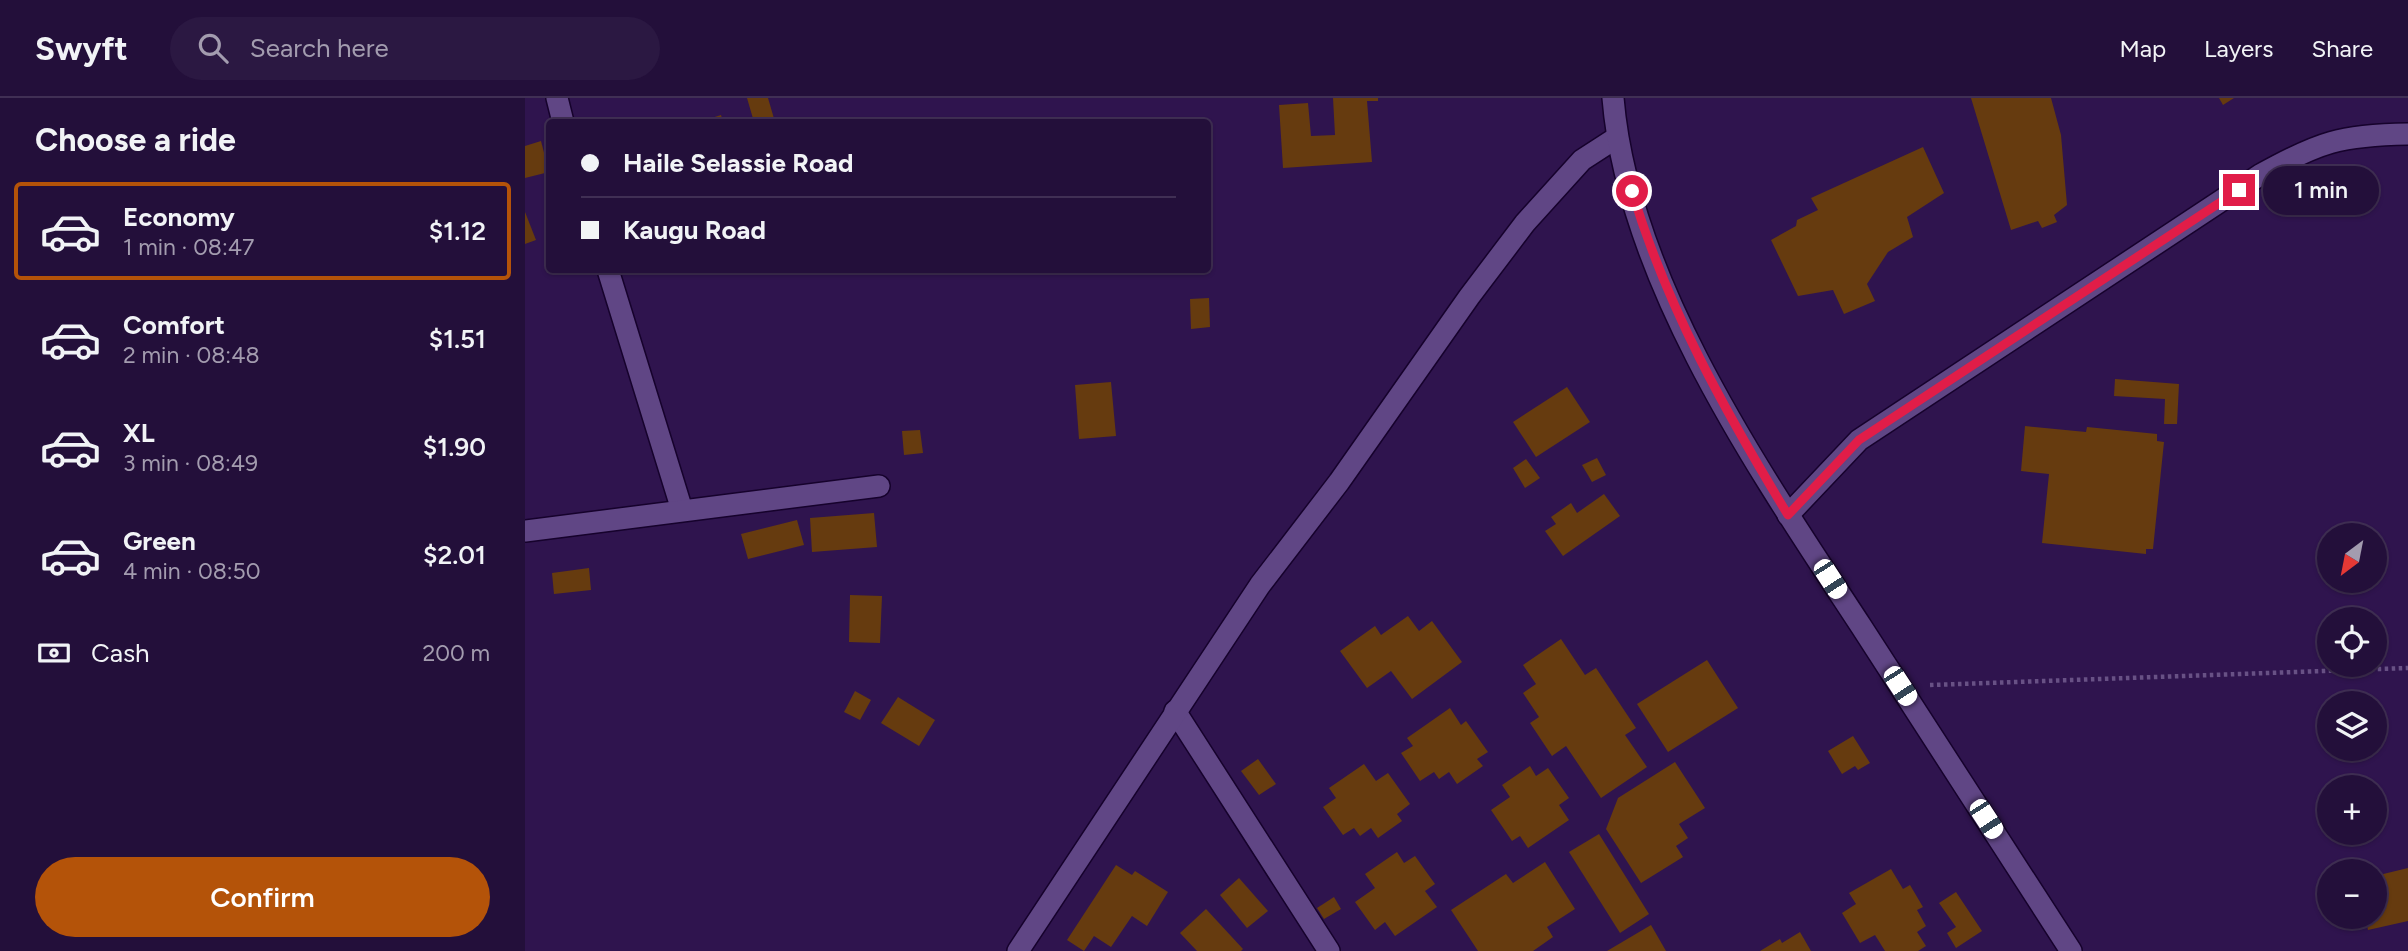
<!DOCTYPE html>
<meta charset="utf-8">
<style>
:root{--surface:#230f3a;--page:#2b1842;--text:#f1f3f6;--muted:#a39caf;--line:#402f54;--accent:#b45309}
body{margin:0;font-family:Figtree,sans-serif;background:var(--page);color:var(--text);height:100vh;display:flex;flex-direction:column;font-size:26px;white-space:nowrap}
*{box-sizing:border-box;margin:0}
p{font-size:23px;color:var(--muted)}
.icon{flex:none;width:38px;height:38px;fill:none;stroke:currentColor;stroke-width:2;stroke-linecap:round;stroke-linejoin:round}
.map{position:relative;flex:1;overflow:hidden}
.sheet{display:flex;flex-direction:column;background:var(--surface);width:525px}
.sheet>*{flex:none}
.hud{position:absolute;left:21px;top:21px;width:665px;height:154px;border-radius:7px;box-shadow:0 2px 5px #0004,0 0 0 2px var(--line);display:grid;align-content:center;height:154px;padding:0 35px;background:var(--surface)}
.needle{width:46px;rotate:212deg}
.fabs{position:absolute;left:1792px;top:425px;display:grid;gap:14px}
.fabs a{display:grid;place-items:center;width:70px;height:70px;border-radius:50%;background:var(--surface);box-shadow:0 2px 5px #0004,0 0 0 2px var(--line);font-size:35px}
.end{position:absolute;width:32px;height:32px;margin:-16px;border:9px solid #e11d48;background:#fff;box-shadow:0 0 0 4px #fff}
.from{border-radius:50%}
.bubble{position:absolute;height:49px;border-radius:24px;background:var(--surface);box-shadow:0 2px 5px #0004,0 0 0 2px var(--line);font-size:23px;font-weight:600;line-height:49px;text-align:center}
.car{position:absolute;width:21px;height:42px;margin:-21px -10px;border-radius:9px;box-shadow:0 0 5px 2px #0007;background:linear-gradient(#fff 24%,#345 0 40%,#fff 0 76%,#345 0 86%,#fff 0)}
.hud b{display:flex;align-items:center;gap:24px;height:66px;font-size:26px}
.hud b+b{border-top:2px solid var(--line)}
.hud i{width:18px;height:18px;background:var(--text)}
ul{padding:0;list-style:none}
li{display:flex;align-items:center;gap:21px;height:98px;margin:0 14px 10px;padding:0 21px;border:4px solid transparent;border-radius:7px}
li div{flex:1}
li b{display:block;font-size:26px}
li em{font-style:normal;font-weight:600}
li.current{border-color:var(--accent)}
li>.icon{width:63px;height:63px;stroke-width:1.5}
h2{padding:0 35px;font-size:32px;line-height:84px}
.pay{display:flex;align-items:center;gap:18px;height:77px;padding:0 35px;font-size:26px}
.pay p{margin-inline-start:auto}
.action{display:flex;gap:14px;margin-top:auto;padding:14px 35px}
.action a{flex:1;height:80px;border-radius:42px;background:var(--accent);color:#fff;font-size:28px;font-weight:600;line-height:80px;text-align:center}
header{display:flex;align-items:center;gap:42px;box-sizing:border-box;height:98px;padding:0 35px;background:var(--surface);border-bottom:2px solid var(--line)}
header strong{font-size:33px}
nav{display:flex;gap:38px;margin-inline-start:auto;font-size:24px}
.search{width:490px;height:63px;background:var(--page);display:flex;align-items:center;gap:18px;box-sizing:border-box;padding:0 24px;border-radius:38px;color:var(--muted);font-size:26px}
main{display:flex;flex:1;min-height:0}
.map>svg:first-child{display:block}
.building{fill:#663b0f}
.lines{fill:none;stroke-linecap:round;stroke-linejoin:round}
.minor-casing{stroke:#16022c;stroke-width:24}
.tertiary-casing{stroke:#16022c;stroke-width:24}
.path{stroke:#685185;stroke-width:4.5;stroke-dasharray:3.5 3.5;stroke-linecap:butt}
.minor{stroke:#604685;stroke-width:21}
.tertiary{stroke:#604685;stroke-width:21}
.route{stroke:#e11d48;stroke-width:9}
</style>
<header>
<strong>Swyft</strong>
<div class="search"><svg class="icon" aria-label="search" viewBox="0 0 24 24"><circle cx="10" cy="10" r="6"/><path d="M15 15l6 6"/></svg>Search here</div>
<nav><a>Map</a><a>Layers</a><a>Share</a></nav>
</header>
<main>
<section class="sheet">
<h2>Choose a ride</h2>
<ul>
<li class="current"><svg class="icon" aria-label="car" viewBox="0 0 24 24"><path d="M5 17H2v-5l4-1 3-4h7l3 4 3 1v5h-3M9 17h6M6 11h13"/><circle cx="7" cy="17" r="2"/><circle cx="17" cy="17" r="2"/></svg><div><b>Economy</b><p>1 min · 08:47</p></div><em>$1.12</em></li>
<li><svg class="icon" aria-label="car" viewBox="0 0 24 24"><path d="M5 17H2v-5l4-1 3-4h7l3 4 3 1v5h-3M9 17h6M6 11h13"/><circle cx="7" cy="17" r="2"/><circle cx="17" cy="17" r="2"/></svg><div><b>Comfort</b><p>2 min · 08:48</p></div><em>$1.51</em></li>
<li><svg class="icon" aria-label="car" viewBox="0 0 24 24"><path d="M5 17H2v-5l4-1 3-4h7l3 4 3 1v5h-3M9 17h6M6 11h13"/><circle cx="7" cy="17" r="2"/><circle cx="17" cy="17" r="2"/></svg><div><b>XL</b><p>3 min · 08:49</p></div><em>$1.90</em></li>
<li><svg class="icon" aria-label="car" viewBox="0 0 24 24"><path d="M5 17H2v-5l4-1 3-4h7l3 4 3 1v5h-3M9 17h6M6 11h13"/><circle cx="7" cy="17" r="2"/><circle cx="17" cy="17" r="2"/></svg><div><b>Green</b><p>4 min · 08:50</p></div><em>$2.01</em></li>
</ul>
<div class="pay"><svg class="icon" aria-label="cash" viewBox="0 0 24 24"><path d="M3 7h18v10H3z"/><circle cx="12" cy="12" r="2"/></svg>Cash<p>200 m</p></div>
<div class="action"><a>Confirm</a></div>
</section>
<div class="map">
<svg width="1883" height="853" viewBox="0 0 1883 853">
<rect width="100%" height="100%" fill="#2f144e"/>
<!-- building -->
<g class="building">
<path d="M222,0H243L250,24H229Z"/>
<path d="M808,0H853V3H842L847,64L758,70L754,7L783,5L786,38L810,37Z"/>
<path d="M1446,0H1526L1536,37L1542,107L1529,117L1532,124L1517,130L1513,123L1486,132Z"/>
<path d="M1694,0H1709L1698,7Z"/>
<path d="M196,17L198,24H174Z"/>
<path d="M16,43L24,74L0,80V48Z"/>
<path d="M1398,49L1419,95L1382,119L1388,139L1363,154L1342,186L1350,203L1319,216L1308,192L1273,198L1246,142L1271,128L1272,122L1293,112L1286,100Z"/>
<path d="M0,114L11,142L0,146Z"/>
<path d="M684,200L685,229L666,231L665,201Z"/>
<path d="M1590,281L1654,286L1652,326H1639L1640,301L1589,298Z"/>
<path d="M586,284L591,338L554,341L550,287Z"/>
<path d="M1042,289L1065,324L1011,359L988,324Z"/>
<path d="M1500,328L1561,334L1562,329L1632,336V343L1639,344L1628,451H1621V456L1517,445L1524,376L1496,373Z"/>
<path d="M395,332L398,355L379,357L377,333Z"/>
<path d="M1072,360L1081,377L1067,384L1057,367Z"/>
<path d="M1001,361L1015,380L1000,390L988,370Z"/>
<path d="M1079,396L1095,418L1038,458L1020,433L1031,426L1026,419L1046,405L1052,415Z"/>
<path d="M349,415L352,449L287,454L285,420Z"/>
<path d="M272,422L279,447L223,461L216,436Z"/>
<path d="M64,470L66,492L29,496L27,475Z"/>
<path d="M325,497L357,498L355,545L324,544Z"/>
<path d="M883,518L894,533L907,523L937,564L887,601L866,573L842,590L815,553L850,528L856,537Z"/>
<path d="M1036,541L1060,577L1071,570L1111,630L1100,637L1122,669L1076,700L1041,648L1027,658L1005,625L1014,619L998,595L1011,586L998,567Z"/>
<path d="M1182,562L1213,610L1143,654L1112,606Z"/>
<path d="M330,593L346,602L335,622L319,614Z"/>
<path d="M373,599L410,622L394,648L356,625Z"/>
<path d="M925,610L936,627L941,623L963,654L952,661L958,668L932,686L924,674L914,681L909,674L895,683L876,655L888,648L882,640Z"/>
<path d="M1328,638L1345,665L1333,672L1330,668L1317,676L1303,653Z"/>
<path d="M733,661L751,686L734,697L716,673Z"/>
<path d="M1150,664L1180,710L1154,726L1163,740L1151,748L1158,759L1116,785L1081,731L1093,700Z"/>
<path d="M839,666L851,683L863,675L885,706L872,716L877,723L853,740L846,730L835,738L829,730L818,737L798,709L811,700L804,690Z"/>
<path d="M1005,668L1011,678L1023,670L1044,700L1034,707L1044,722L1003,750L995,738L987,743L966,712L985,699L977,687Z"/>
<path d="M1074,736L1124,816L1095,835L1044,754Z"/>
<path d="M872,754L879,765L890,758L910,786L900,793L912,809L870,838L860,824L850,832L830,804L850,790L840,776Z"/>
<path d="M1020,764L1050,811L1022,829L1028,839L1008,853H953L926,812L981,776L988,785Z"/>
<path d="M591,767L607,777L610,773L643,794L622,828L607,818L586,849L569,838L559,853L542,842Z"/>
<path d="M1883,770V823L1843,832L1840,819H1850V778Z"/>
<path d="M1366,771L1378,791L1385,787L1398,809L1392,812L1401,828L1392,834L1401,848L1393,853H1360L1350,837L1335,845L1317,815L1331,806L1324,795Z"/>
<path d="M714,780L743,813L722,830L695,797Z"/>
<path d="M1431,794L1457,833L1431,850L1422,835L1431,829L1414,805Z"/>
<path d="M809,799L816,811L799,821L792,810Z"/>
<path d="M681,811L718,851L716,853H672L655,835Z"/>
<path d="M1126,827L1141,853H1082Z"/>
<path d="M1275,834L1286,853H1235L1255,841L1257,845Z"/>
</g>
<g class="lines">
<defs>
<g id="minor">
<path d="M32,0L38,24"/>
<path d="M83,172L157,412"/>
<path d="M1263,417L1334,342L1735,77C1794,44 1816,37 1883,36"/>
<path d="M0,433L354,388"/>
<path d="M650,613L804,853"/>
<path d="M493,853L735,487L814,384L944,199L1000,125L1057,62L1091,40"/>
</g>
<path id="tertiary" d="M1088,0C1103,184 1237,377 1336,528C1406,636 1476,745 1546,853"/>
</defs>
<!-- minor casing -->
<use href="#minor" class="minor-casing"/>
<!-- tertiary casing -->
<use href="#tertiary" class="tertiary-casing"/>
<!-- path -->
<path class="path" d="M1405,587L1883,570"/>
<!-- minor -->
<use href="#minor" class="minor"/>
<!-- tertiary -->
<use href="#tertiary" class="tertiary"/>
</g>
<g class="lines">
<!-- route -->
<path class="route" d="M1107,93C1142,210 1200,313 1263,417L1334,342L1714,92"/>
</g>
</svg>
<div class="fabs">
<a><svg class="needle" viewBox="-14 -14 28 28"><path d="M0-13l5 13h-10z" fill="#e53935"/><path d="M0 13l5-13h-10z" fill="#a39caf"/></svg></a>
<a><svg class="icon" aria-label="locate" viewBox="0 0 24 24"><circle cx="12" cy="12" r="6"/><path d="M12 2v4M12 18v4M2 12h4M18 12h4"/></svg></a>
<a><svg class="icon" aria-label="layers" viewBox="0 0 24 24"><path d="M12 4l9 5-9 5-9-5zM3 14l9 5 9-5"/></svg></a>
<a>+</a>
<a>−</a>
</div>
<i class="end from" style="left:1107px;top:93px"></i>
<i class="end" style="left:1714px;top:92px"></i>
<div class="bubble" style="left:1738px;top:68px;width:116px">1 min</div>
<i class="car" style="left:1305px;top:481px;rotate:147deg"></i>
<i class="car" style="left:1375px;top:588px;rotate:147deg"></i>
<i class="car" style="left:1461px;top:721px;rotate:147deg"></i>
<div class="hud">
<b><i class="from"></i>Haile Selassie Road</b>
<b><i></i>Kaugu Road</b>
</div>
</div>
</main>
